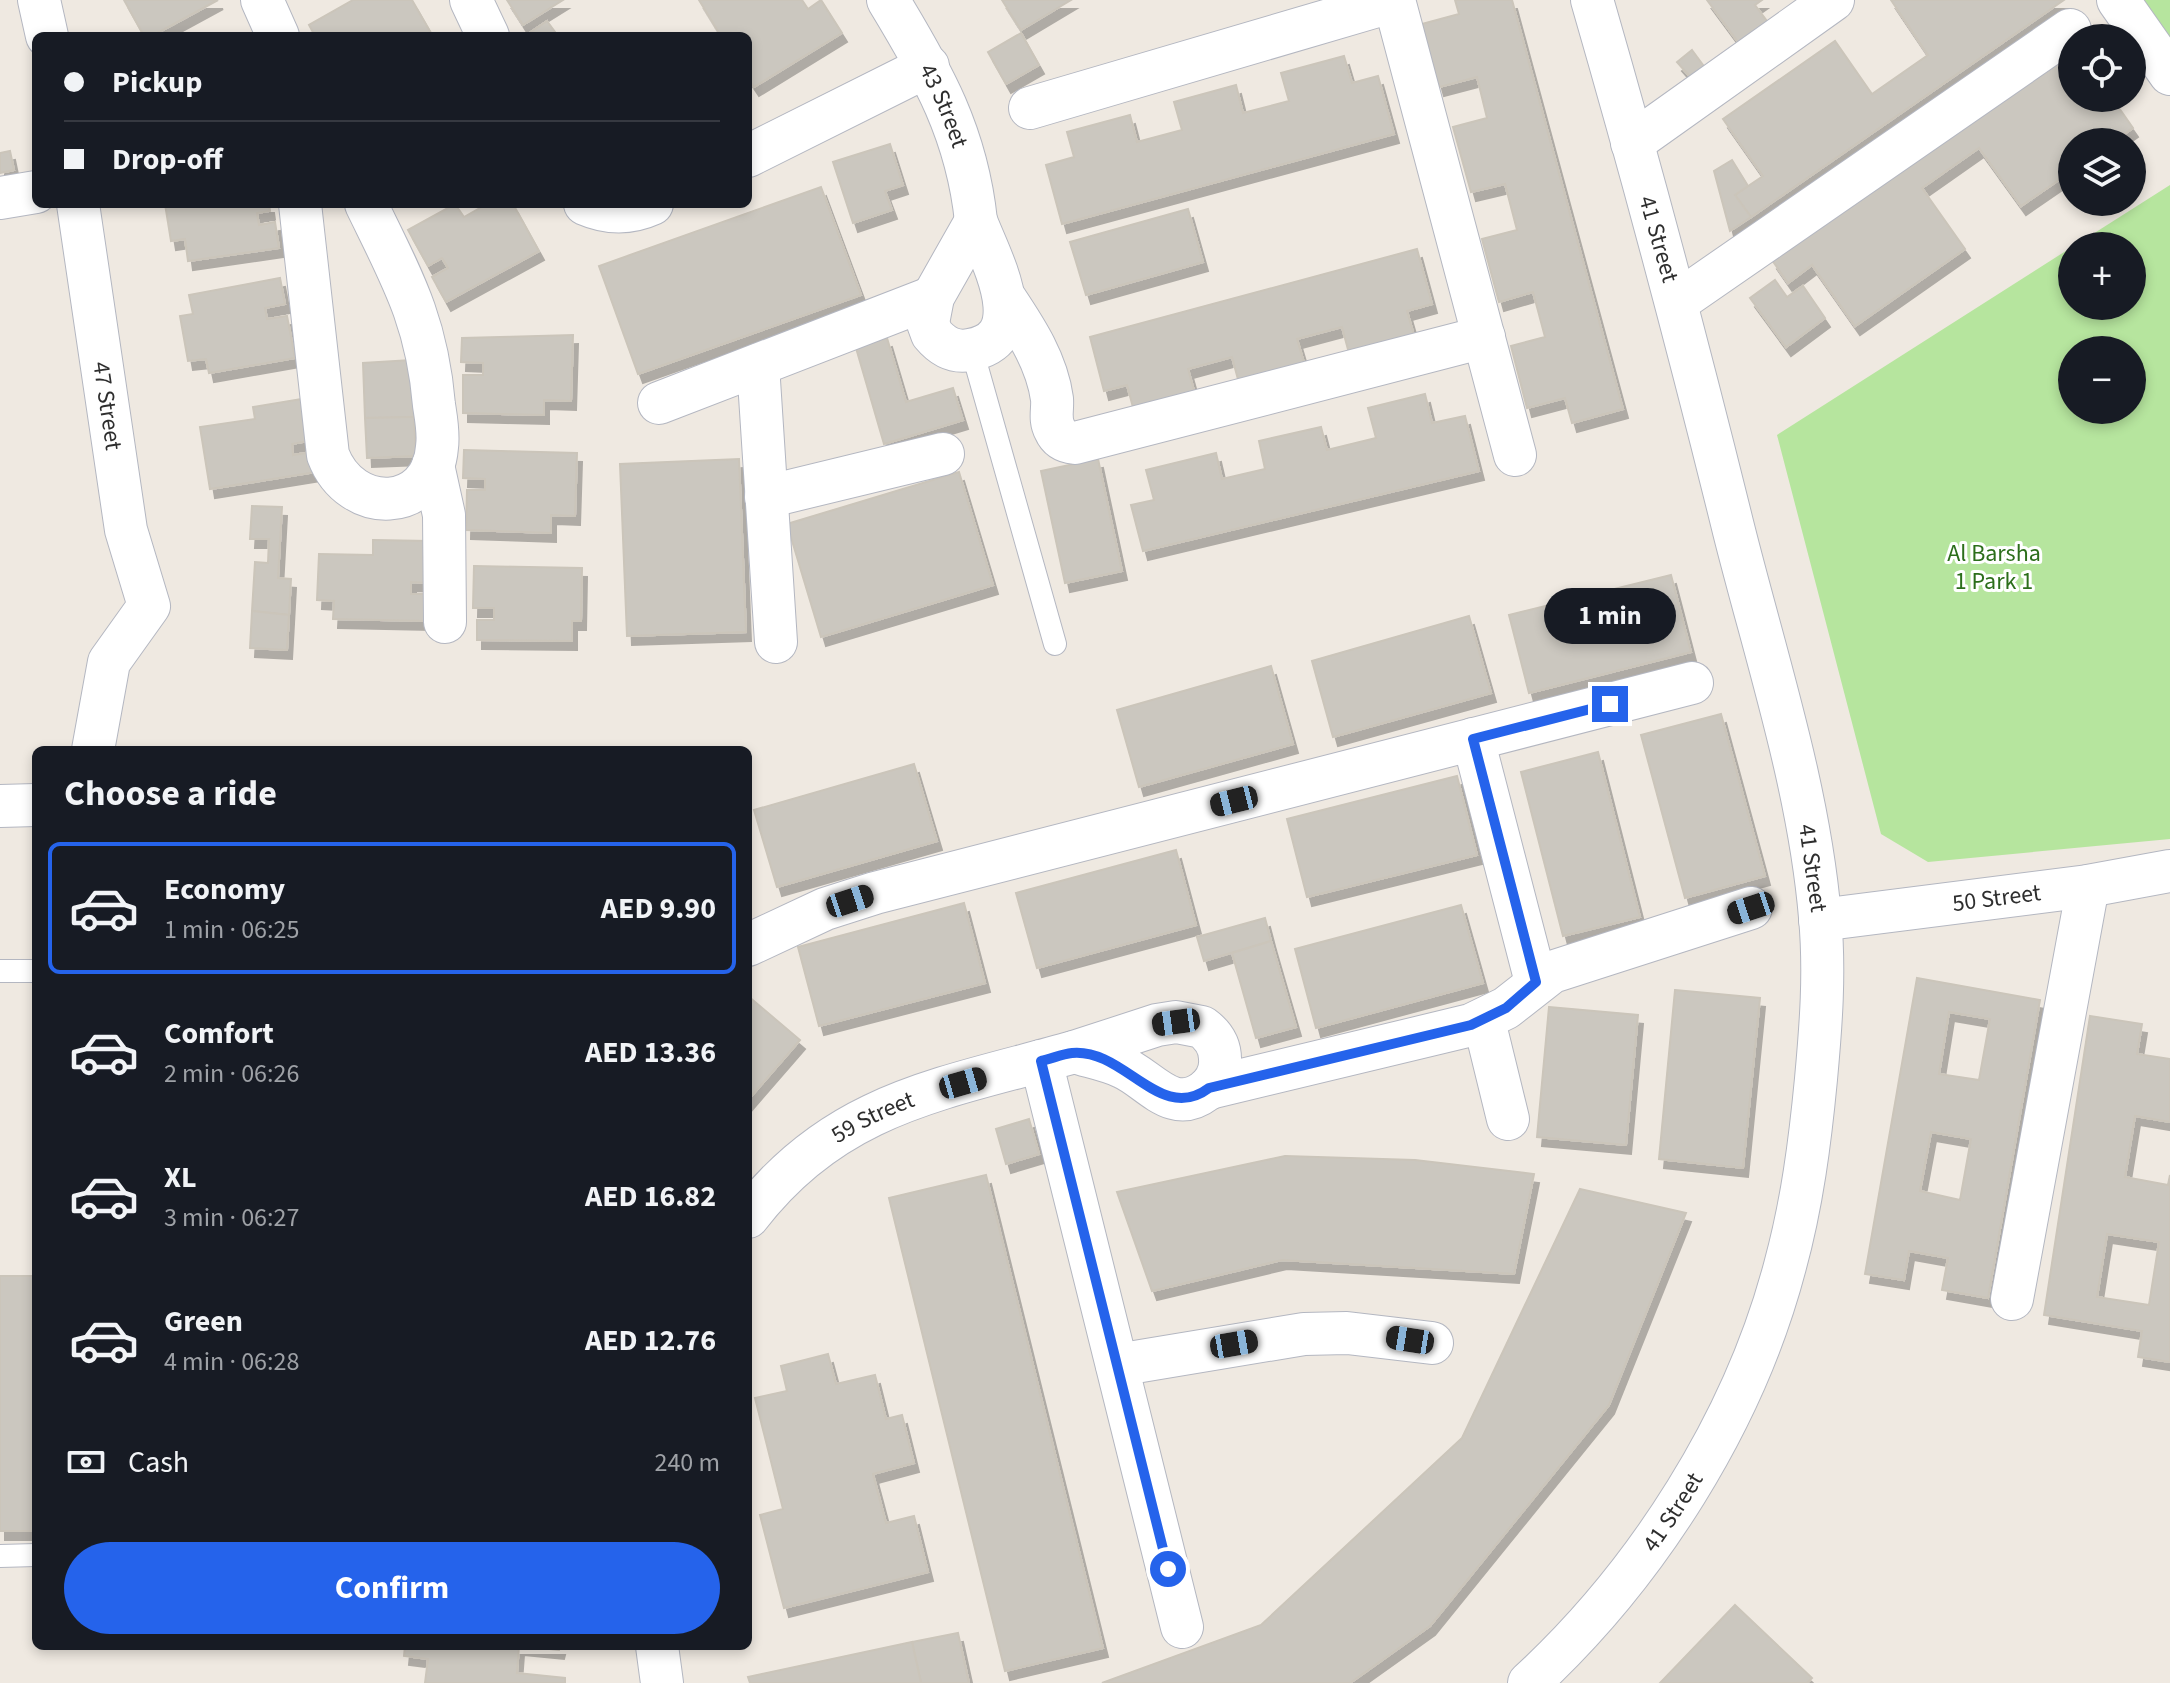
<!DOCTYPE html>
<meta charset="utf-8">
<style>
:root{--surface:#171b24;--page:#20242c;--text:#f1f3f6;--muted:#9ea1a6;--line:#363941;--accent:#2563eb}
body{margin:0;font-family:"Source Sans 3",sans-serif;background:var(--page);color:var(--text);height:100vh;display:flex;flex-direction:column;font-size:30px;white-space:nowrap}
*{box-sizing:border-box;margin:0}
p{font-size:26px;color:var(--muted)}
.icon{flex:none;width:44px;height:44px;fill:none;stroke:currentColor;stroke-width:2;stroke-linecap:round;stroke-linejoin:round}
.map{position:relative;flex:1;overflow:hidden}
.drawer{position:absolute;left:32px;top:746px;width:720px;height:904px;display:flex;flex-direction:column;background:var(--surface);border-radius:12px;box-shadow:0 4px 12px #0003}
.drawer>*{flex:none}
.guide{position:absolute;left:32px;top:32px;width:720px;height:176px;border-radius:12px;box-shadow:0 4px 12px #0003;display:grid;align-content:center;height:176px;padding:0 32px;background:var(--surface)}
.tools{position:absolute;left:2058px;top:24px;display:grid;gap:16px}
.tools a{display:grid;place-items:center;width:88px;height:88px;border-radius:50%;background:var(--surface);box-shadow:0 4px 12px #0003;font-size:40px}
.end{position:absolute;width:36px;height:36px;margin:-18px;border:10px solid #2563eb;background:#fff;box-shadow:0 0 0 4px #fff}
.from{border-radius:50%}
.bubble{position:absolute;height:56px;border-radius:28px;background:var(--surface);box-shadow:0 4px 12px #0003;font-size:26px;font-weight:700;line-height:56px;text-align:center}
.car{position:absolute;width:24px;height:48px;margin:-24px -12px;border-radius:10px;box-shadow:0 0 6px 2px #0007;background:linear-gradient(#222 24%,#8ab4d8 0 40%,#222 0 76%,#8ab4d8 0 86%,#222 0)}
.guide b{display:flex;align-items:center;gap:28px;height:76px;font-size:30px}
.guide b+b{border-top:2px solid var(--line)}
.guide i{width:20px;height:20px;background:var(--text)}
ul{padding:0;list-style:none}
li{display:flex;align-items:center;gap:24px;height:132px;margin:0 16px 12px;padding:0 16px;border:4px solid transparent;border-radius:12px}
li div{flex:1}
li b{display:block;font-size:30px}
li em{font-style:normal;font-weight:700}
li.on{border-color:var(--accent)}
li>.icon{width:72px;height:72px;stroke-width:1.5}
h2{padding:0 32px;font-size:36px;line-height:96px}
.pay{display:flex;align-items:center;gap:20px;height:88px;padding:0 32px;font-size:30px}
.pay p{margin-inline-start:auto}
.action{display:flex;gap:16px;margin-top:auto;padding:16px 32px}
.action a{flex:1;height:92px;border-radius:48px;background:var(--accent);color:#fff;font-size:32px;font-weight:700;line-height:92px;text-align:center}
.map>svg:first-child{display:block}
.green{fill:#b6e59e;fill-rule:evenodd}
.building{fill:#cbc7bf;stroke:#cbc5ba;stroke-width:2;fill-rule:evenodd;filter:url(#shadow)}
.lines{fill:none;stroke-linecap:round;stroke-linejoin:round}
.lane-casing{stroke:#b4b7c1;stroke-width:24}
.street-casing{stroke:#b4b7c1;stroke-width:44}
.lane{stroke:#fff;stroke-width:22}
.street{stroke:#fff;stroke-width:42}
.route{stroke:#2563eb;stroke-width:10}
.labels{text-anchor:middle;stroke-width:6;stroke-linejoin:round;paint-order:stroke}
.street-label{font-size:24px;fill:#2e2e2e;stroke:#fff}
.park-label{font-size:24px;fill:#2c6e1b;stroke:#fff}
</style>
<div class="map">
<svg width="2170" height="1683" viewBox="0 0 2170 1683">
<defs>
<filter id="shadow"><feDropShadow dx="5" dy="9" stdDeviation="0" flood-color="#0004"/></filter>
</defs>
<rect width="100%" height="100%" fill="#efe9e1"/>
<!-- green -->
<g class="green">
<path d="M2110,0H2170V89Z"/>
<path d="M2170,185V839L1928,862L1881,834L1777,435L2072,247V306H2132V246H2074ZM2072,350H2132V410H2072Z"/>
</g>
<!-- building -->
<g class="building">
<path d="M124,0H218L152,36H144Z"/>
<path d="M353,0H412L431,33L315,36L309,25Z"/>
<path d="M507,0H563L523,25Z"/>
<path d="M699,0H802L808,9L821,0L842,33L754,87L748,78V36H721Z"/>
<path d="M1002,0H1071L1021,30Z"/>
<path d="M1455,0H1512L1623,409L1572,423L1565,398L1527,408L1511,346L1545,337L1533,292L1499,302L1482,239L1517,230L1505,184L1471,192L1453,127L1487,118L1477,77L1439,87L1422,24L1459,14Z"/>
<path d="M1707,0H1762L1755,5L1770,25L1741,46Z"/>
<path d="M2064,0L1751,217L1735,195L1763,176L1723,119L1835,41L1872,94L1928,55L1891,0Z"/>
<path d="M547,21L558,36H525Z"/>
<path d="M1021,33L1039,65L1006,84L988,52Z"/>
<path d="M2072,49V98H2112L2133,128L2113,142H2072V171L2021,206L1979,148L1922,188L1965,249L1855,326L1812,265L1788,283L1772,260Z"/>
<path d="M1692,50L1706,69L1693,80L1677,62Z"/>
<path d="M1344,56L1352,83L1378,76L1394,134L1062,224L1046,165L1074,157L1067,132L1130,115L1137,142L1182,130L1174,102L1236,85L1243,113L1289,101L1281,73Z"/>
<path d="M890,144L903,185L885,191L892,210L853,223L833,162Z"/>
<path d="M10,151L14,170L0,173V153Z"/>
<path d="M1732,160L1748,186L1735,195L1751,217L1730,231L1714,171Z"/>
<path d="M821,187L861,295L638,374L599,266Z"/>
<path d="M165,204H269L270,211L257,213L259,225L275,222L279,248L188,261L185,239L171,241Z"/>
<path d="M455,204L464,217L487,204H513L539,251L446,302L432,277L448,268L442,258L428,266L408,230Z"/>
<path d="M1188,209L1203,262L1086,295L1070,242Z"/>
<path d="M1417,249L1432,304L1407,311L1415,339L1350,357L1342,327L1297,339L1305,366L1239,383L1232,357L1188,369L1195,394L1134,411L1127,385L1104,391L1090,337Z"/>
<path d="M280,278L285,304L265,308L267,319L287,316L295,358L209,373L206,359L188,361L180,316L193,314L189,295Z"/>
<path d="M1775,280L1787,297L1803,286L1825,318L1786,347L1750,298Z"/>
<path d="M573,335L571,401L544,400V415L463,413V375H483V363L461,362L462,338Z"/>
<path d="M887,338L906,402L953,388L963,420L884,444L856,348Z"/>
<path d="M411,360L414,417L365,418L363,363Z"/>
<path d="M1425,394L1432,423L1465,416L1479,471L1143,551L1131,505L1154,500L1146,470L1216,453L1222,479L1265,469L1259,441L1321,427L1327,450L1376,438L1368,408Z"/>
<path d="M302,399L308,441L292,444L293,455L312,452L316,472L210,489L200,427L255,419L253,407Z"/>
<path d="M414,417L416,456L367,458L365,418Z"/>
<path d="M464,450L577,453L575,516L551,515V533L466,530L467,490H485V479L463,478Z"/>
<path d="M739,459L746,632L627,636L620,464Z"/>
<path d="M1098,459L1122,571L1065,583L1041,471Z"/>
<path d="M959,472L993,585L821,637L787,524Z"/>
<path d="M252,506L282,507L278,578L291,579L289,615L252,611L255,562L268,563L269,539H250Z"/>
<path d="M373,540L429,541L428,583L411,582V594H428L427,621L333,619L334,601L317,600L319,554L373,555Z"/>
<path d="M474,566L582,568L581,621H572V641L477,640V620H494V608H473Z"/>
<path d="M1671,575L1691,652L1529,693L1509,615Z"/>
<path d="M252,611L289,615L287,650L250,648Z"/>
<path d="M1469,616L1491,693L1333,737L1312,661Z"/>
<path d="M1271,666L1293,744L1139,787L1117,710Z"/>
<path d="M1721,714L1765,876L1685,898L1641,735Z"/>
<path d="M1598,752L1640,917L1563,936L1521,772Z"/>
<path d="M914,764L937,841L777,887L754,810Z"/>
<path d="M1457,776L1477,855L1307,897L1287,819Z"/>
<path d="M1176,850L1196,925L1037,968L1016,893Z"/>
<path d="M964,903L985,983L819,1026L798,947Z"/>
<path d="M1461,905L1483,983L1316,1028L1295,949Z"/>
<path d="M1265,918L1271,941L1204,961L1197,937Z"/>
<path d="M1271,941L1296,1027L1256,1038L1232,953Z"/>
<path d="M1917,978L2040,1000L1988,1298L1942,1290L1948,1258L1909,1251L1904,1280L1865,1274ZM1949,1012L1990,1019L1979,1080L1939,1074ZM1931,1132L1971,1139L1960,1200L1920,1191Z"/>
<path d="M1675,990L1760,998L1743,1168L1659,1159Z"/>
<path d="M748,996L800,1040L748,1100Z"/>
<path d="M1549,1007L1638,1015L1626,1145L1537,1137Z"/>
<path d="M2090,1016L2142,1024L2137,1054L2170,1059V1122L2135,1116L2125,1177L2168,1185L2170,1175V1362L2138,1357L2142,1331L2044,1315ZM2107,1234L2159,1242L2149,1305L2097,1297Z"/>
<path d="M1029,1119L1039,1154L1006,1164L996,1129Z"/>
<path d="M1285,1156L1415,1160L1534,1174L1514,1274L1282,1260L1152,1291L1117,1192Z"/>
<path d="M986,1175L1103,1648L1005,1671L889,1198Z"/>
<path d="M1580,1189L1686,1213L1609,1405L1430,1626L1350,1683H1102L1261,1625L1462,1438Z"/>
<rect x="0" y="1276" width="36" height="255"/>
<path d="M828,1354L836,1384L875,1375L886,1419L902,1415L914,1463L873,1474L886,1523L914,1516L928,1572L784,1608L760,1515L783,1509L755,1398L787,1391L781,1366Z"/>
<path d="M1735,1605L1812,1678L1807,1683H1660Z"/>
<path d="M958,1633L969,1683H921L912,1642Z"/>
<path d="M912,1642L921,1683H750L748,1677Z"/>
<path d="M405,1646H560L559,1650L519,1646L517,1673L565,1678V1683H425L428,1659L404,1656Z"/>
</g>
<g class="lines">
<defs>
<g id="lane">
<path d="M972,350L1055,644"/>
<path d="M0,971H36"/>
<path d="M0,1556L36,1555"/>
</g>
<g id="street">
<path d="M39,0L47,36"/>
<path d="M262,0L278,36"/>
<path d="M471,0L488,36"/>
<path id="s1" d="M888,0C933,74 967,134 976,221"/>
<path d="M1394,0L1515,455"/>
<path d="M2118,0L2170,74"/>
<path d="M1030,108L1394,1"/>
<path d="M1632,143L1833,0"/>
<path d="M748,156L928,66"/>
<path d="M0,198L36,192"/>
<path id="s2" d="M78,204L126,530L149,606L109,662L93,750"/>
<path d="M300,204L328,455C351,516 432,513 437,447C439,433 436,418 434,405C427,321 402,278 366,204"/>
<path d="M585,204C608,214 630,214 652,204"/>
<path d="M976,221C990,258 1036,338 970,350C954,353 942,346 932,334L928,323L933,297Z"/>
<path d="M1006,300C1026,330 1047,362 1052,399C1053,410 1049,419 1055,430C1059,439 1066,442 1075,443L1484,337"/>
<path d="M1677,302L2070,30"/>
<path d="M758,365L776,642"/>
<path d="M659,403L933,297"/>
<path d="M433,465L444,515L445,622"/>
<path d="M766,497L943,454"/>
<path d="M1473,739L1536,982"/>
<path d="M0,806L36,805"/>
<path id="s3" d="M1820,920L2088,886L2170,871"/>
<path d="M748,945L825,909L875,893L1692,683"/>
<path d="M1484,1021L1508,1119"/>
<path d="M1176,1022L1202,1027C1213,1035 1220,1045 1220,1059C1221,1072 1215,1083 1205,1091C1172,1116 1150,1079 1122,1067C1107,1060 1090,1057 1074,1052L1157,1025Z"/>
<path d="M1041,1061L1182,1627"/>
<path d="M1209,1088L1471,1025L1506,1008L1552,972L1751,908"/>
<path id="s4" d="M748,1217C836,1102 943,1089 1074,1052"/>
<path d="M2012,1299L2088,886"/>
<path d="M1117,1365L1304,1334L1347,1333L1432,1343"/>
<path d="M657,1646L662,1683"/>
<path id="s5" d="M1529,1683C1647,1574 1744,1422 1785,1266C1802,1204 1810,1142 1816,1079C1821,1025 1825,972 1820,917C1809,787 1766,658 1734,531C1690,353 1643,176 1592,0"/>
</g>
</defs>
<!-- lane casing -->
<use href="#lane" class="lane-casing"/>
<!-- street casing -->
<use href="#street" class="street-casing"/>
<!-- lane -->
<use href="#lane" class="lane"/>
<!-- street -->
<use href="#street" class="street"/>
</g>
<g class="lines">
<!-- route -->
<path class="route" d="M1168,1569L1041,1061C1051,1059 1062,1054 1072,1053C1125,1048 1160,1125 1209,1088L1471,1025L1506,1008L1536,982L1473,739L1610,704"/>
</g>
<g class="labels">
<!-- street labels -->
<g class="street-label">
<text dy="8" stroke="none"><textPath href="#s1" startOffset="120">43 Street</textPath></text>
<text transform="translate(1659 239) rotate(74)" y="8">41 Street</text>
<text dy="8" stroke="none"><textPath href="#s2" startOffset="204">47 Street</textPath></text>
<text transform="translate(1813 868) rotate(82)" y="8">41 Street</text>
<text dy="8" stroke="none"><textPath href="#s3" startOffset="178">50 Street</textPath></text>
<text dy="8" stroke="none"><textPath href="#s4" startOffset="162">59 Street</textPath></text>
<text dy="8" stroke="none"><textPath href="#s5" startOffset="224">41 Street</textPath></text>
</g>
<!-- park labels -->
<g class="park-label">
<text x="1994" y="561">Al Barsha<tspan x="1994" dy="28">1 Park 1</tspan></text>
</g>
</g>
</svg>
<div class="tools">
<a><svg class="icon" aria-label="locate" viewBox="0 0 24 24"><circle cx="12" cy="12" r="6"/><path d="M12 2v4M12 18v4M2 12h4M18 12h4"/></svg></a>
<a><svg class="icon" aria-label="layers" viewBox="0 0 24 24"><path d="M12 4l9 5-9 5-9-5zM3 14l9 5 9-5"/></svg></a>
<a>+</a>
<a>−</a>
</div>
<i class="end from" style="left:1168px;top:1569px"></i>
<i class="end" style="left:1610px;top:704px"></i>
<div class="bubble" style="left:1544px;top:588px;width:132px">1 min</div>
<i class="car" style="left:1234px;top:801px;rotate:256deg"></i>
<i class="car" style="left:850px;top:901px;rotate:72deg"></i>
<i class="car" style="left:1751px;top:908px;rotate:252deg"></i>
<i class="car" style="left:1176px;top:1022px;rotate:262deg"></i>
<i class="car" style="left:963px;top:1083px;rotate:74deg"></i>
<i class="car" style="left:1410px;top:1340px;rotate:279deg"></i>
<i class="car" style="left:1234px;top:1344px;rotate:80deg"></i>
<div class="guide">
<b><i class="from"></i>Pickup</b>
<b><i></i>Drop-off</b>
</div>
<section class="drawer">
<h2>Choose a ride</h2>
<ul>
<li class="on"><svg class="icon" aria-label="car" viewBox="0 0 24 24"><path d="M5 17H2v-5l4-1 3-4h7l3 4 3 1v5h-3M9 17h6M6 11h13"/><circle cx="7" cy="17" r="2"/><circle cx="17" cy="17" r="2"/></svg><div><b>Economy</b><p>1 min · 06:25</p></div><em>AED 9.90</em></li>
<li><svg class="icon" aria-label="car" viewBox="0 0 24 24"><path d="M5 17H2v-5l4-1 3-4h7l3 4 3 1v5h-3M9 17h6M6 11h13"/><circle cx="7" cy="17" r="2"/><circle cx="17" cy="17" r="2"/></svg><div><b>Comfort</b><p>2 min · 06:26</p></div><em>AED 13.36</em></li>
<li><svg class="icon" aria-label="car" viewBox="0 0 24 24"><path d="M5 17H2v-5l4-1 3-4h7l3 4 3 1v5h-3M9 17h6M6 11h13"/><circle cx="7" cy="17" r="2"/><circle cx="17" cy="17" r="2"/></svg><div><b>XL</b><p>3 min · 06:27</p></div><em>AED 16.82</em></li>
<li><svg class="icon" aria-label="car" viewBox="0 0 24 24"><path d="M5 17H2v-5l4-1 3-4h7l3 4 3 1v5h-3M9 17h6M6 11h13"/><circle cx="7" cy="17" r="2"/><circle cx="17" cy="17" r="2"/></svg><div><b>Green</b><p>4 min · 06:28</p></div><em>AED 12.76</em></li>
</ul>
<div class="pay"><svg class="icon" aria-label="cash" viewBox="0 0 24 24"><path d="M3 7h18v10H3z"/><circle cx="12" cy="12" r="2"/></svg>Cash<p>240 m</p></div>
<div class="action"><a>Confirm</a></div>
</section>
</div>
